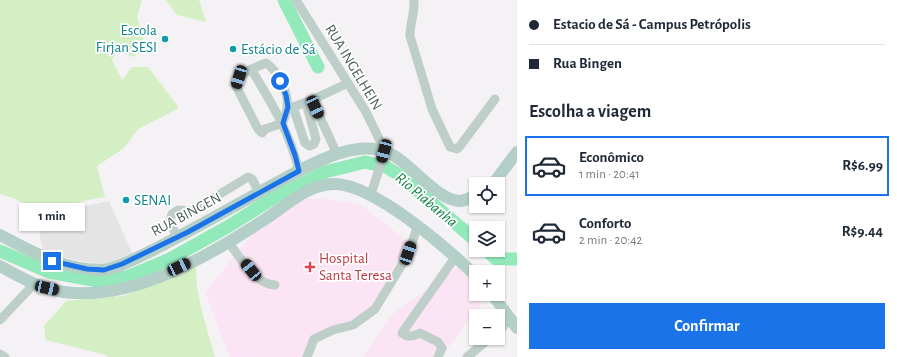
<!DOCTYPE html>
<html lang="pt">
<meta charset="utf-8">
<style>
:root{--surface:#fff;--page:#f6f6f7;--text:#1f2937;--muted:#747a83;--line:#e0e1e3;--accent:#1a73e8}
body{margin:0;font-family:"Alegreya Sans",sans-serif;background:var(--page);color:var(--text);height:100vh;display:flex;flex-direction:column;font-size:15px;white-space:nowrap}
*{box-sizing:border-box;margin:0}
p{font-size:13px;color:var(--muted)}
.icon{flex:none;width:22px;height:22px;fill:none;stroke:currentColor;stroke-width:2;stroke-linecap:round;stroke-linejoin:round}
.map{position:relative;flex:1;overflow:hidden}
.side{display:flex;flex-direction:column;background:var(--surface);width:380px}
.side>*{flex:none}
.top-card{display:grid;align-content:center;height:88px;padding:0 12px;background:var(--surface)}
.fabs{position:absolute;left:469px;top:177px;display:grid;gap:8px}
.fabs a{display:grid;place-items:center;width:36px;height:36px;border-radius:0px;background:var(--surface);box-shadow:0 1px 3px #0004;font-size:20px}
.end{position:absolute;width:18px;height:18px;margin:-9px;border:5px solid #1a73e8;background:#fff;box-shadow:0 0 0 2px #fff}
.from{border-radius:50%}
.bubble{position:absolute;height:28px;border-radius:0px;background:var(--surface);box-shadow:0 1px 3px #0004;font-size:13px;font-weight:700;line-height:28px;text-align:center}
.car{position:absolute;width:12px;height:24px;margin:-12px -6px;border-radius:5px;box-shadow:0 0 3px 1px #0007;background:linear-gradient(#222 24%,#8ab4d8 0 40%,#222 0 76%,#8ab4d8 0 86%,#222 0)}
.top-card b{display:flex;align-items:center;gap:14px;height:38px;font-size:15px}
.top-card b+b{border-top:1px solid var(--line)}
.top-card i{width:10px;height:10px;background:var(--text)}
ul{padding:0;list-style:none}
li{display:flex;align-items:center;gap:12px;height:60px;margin:0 8px 6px;padding:0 4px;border:2px solid transparent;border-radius:0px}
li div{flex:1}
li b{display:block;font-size:15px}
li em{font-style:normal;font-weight:700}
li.current{border-color:var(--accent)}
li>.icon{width:36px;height:36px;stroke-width:1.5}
h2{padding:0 12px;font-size:18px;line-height:48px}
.cta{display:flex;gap:8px;margin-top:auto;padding:8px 12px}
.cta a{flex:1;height:46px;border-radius:0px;background:var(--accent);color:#fff;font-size:16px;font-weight:700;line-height:46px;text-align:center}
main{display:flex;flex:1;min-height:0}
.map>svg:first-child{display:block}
.education{fill:#e5e4e5}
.medical{fill:#fbe5f4}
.green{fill:#d4efc3}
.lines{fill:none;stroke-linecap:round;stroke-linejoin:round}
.river{stroke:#92eaba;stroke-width:13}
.minor{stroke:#becec9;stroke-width:9}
.major{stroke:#b3cfc8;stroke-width:12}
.route{stroke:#1a73e8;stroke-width:5}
.culture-dot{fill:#0f9aa8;stroke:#fff;stroke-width:1.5}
.health-dot{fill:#e0444e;stroke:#fff;stroke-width:1.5}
.labels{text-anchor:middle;stroke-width:3.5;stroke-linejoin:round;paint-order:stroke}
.culture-label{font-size:15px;fill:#0d838f;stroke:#fff;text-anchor:start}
.street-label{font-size:15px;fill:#4a5f59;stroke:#fff}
.health-label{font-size:15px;fill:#be3a42;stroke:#fff;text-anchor:start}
.water-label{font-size:16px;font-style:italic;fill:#118445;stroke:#fff}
</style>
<main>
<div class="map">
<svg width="517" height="357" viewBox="0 0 517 357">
<rect width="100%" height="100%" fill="#f4f2f4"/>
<!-- education -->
<path class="education" d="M109,201L133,255L104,265L43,254L37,217Z"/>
<!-- medical -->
<g class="medical">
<path d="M301,199H327L360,204L407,241L373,307L348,326L318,336L305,357H230L205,293L254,232Z"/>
<path d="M458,267L476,287V294H483L486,297L441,357H363L393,314Z"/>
</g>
<!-- green -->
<g class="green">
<path d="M0,0H142L137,16L145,46L134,57L117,51L112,60L122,80L132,67H148L179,108L138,129L124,148L97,166L105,197L87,200L70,206L38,211L13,198L0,194Z"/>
<path d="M166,0H199L206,22L177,15Z"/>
<path d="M196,266C195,297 207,327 215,357H107L106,355L46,340L44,326L66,301L123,296Z"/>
</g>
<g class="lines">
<!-- river -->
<g class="river">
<path d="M284,0L318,67"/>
<path d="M486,250L496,259H517"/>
<path d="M0,251L49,272L98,281L127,277L170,259L229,226L275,197L325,172L365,162L386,167L401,176L476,241"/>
</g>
<!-- minor -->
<g class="minor">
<path d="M296,0L366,112L385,151L371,194"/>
<path d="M414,0C415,12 410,23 410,36L432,109L450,147L457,149L460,146L495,99"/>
<path d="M266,63C278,71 289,93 287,107C287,112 284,118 283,123L265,129L262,133L258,129L236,86C241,72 253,68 266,63Z"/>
<path d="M251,69C271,102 290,133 299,171"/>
<path d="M312,100L348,83"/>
<path d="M306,103L316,139L314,144L309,146L305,143L293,107L312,100L337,154"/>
<path d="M177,238L170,220L172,214L178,210L192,211L248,177L252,179L259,192"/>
<path d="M229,243C241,258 254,284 275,285"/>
<path d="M0,320L34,284"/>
<path d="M498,333L510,317"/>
<path d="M0,354L5,357"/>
<path d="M307,357L314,339L333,330L353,325L375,309L409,253L417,227"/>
<path d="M438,357L442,348L438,342L420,333C413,336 409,338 402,333L456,256"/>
<path d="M467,357L490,338"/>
</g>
<!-- major -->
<g class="major">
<path d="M493,184L517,152"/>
<path d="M0,235C32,252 64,270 102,270C118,269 140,256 155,249C190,231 224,212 258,193C284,179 310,163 337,154C351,149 370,146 384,151C409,159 434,199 459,201C465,201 471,198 476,195"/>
<path d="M0,266C15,274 30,283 46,288C121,311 210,255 270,216C290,202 311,183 336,184C376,186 447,248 476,276"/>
<path d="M492,294L517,328"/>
</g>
</g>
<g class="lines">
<!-- route -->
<path class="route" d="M52,261L87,269L104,270L122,264L188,232L299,171L295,155L283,123L288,107L286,95L280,81"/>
</g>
<!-- markers -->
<g class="culture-dot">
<circle cx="165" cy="39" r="4"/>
<circle cx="233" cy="49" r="4"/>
<circle cx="126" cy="200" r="4"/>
</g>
<path class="health-dot" d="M308 261h4v4h4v4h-4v4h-4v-4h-4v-4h4z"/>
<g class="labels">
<!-- culture labels -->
<g class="culture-label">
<text x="157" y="35" text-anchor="end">Escola<tspan x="157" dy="17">Firjan SESI</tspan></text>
<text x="241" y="54">Estácio de Sá</text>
<text x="134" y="205">SENAI</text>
</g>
<!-- street labels -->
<g class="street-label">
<text transform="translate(354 67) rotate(59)" y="5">RUA INGELHEIN</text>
<text transform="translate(186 214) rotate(-28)" y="5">RUA BINGEN</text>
</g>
<!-- health labels -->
<g class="health-label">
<text x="319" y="263">Hospital<tspan x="319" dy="17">Santa Teresa</tspan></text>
</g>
<!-- water labels -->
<g class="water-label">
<text transform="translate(427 199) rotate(40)" y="6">Rio Piabanha</text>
</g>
</g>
</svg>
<div class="fabs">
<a><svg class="icon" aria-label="locate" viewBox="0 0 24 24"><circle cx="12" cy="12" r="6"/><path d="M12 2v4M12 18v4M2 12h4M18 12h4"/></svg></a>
<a><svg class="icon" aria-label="layers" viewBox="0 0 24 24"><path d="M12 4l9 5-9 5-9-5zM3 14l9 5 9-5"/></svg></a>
<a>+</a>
<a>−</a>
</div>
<i class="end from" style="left:280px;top:81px"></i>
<i class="end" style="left:52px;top:261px"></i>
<div class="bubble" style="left:19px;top:203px;width:66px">1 min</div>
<i class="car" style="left:239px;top:77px;rotate:197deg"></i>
<i class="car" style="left:315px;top:107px;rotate:155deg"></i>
<i class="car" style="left:384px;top:151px;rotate:195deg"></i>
<i class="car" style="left:408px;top:253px;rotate:19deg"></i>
<i class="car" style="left:179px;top:267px;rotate:65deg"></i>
<i class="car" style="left:251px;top:270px;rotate:321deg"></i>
<i class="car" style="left:47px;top:288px;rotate:102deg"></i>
</div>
<section class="side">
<div class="top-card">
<b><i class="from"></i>Estacio de Sá - Campus Petrópolis</b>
<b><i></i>Rua Bingen</b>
</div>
<h2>Escolha a viagem</h2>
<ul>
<li class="current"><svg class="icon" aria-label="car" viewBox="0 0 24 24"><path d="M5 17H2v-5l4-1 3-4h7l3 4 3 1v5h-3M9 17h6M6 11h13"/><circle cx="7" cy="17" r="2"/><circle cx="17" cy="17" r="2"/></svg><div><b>Econômico</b><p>1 min · 20:41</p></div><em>R$6.99</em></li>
<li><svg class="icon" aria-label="car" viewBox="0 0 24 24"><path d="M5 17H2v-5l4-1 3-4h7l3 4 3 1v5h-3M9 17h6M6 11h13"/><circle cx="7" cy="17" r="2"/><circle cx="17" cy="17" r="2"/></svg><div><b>Conforto</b><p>2 min · 20:42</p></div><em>R$9.44</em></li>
</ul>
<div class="cta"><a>Confirmar</a></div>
</section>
</main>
